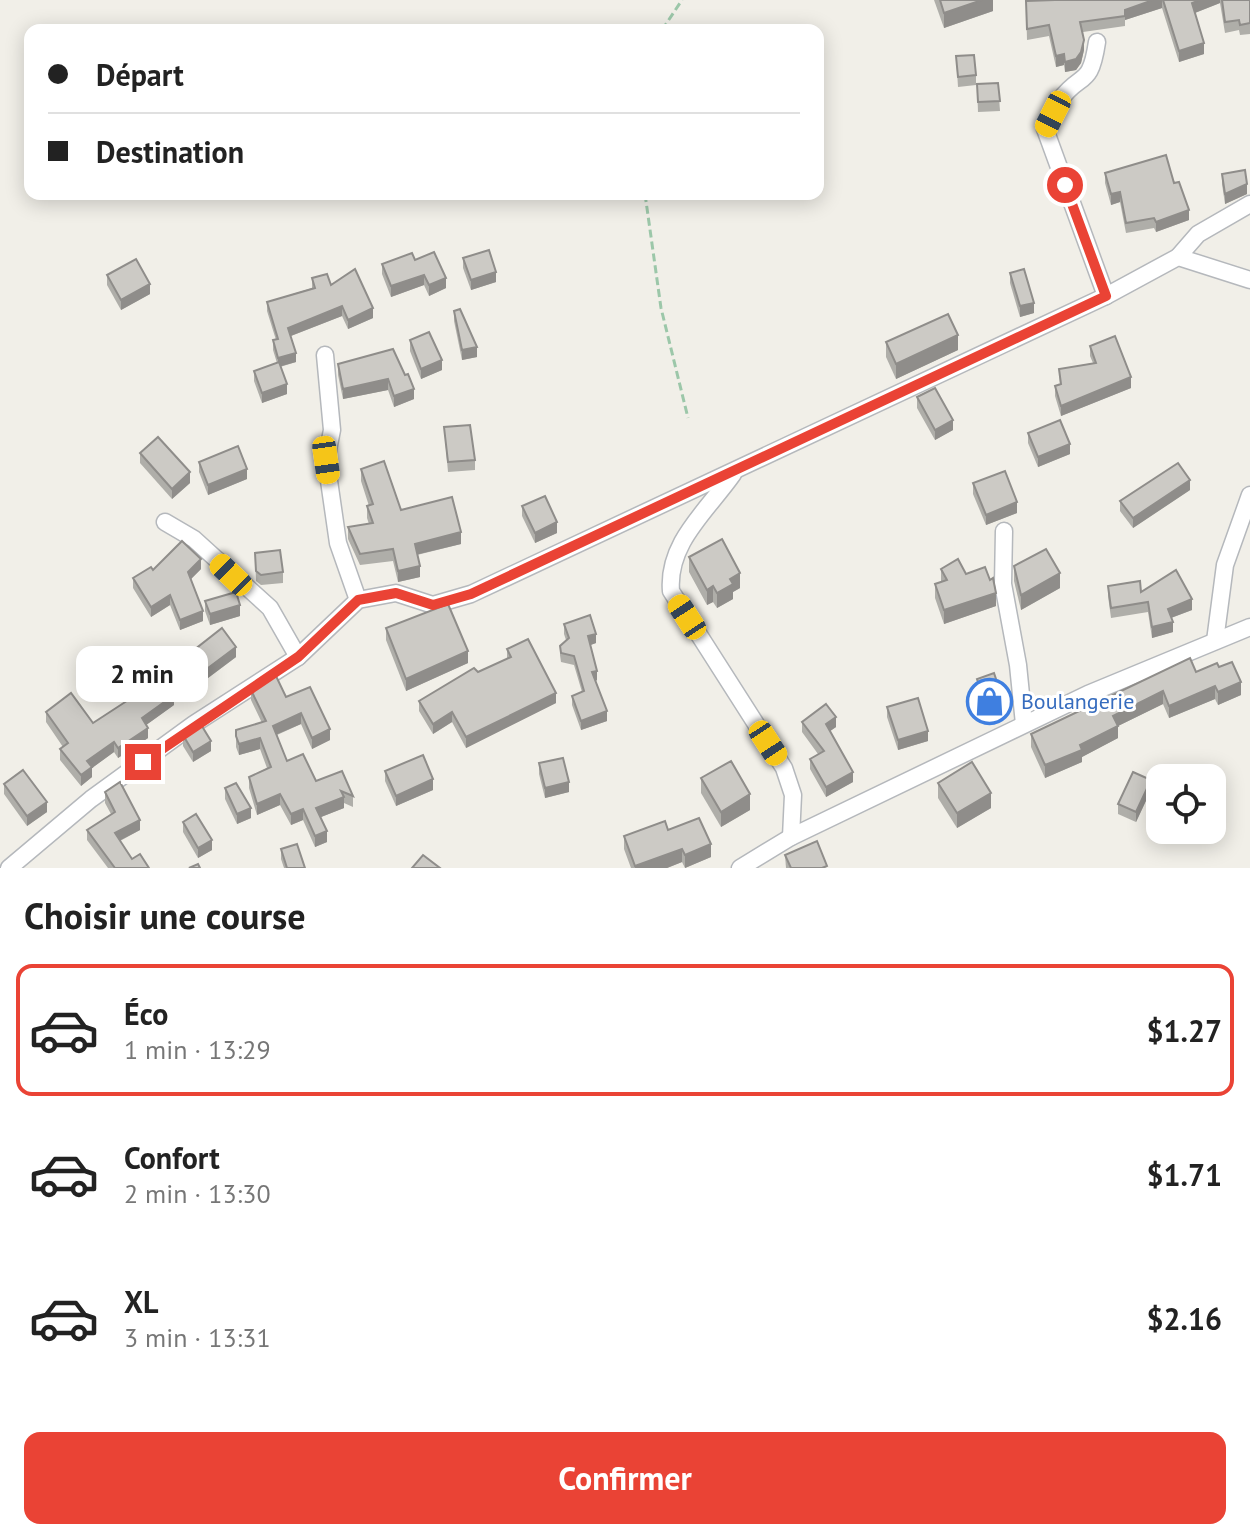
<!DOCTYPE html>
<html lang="fr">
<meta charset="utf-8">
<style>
:root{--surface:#fff;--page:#f2f2f2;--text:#222;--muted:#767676;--line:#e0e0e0;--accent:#ea4335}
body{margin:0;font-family:"PT Sans",sans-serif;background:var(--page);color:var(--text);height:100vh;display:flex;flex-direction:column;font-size:30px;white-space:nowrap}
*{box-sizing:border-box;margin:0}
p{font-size:26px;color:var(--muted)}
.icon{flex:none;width:44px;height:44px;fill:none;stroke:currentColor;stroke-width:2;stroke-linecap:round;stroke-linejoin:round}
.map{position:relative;height:868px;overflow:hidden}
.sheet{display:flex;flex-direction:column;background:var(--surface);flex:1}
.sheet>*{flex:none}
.guide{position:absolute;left:24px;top:24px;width:800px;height:176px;border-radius:16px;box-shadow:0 4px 20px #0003;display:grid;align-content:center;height:176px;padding:0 24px;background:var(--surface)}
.buttons{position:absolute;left:1146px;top:764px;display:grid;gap:16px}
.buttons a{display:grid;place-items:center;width:80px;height:80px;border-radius:16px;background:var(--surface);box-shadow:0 4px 20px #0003;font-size:40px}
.end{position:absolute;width:36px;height:36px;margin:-18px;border:10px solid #ea4335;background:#fff;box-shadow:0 0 0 4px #fff}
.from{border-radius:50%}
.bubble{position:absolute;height:56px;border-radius:16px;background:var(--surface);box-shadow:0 4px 20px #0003;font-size:26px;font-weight:700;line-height:56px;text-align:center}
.car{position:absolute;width:24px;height:48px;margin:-24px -12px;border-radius:10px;box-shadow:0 0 6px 2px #0007;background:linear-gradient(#f5c518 24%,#345 0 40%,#f5c518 0 76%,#345 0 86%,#f5c518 0)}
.guide b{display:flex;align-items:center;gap:28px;height:76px;font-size:30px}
.guide b+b{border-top:2px solid var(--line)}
.guide i{width:20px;height:20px;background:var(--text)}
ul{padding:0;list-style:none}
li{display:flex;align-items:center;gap:24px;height:132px;margin:0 16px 12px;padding:0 8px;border:4px solid transparent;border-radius:16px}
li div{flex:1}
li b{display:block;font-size:30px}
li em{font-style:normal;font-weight:700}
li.on{border-color:var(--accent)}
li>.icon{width:72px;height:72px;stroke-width:1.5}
h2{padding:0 24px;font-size:36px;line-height:96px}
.button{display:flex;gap:16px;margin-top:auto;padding:16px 24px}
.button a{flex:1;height:92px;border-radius:16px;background:var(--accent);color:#fff;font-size:32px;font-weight:700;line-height:92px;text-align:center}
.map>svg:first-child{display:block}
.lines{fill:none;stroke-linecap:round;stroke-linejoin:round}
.minor-casing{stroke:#b5b8bc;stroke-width:19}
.path{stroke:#9cc7a9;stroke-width:3;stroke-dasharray:8 4;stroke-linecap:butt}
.minor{stroke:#fff;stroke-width:16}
.wall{fill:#afaea9}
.shaded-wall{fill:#8f8d8a}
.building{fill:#cccac5;stroke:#8f8d8a;stroke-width:2}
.route{stroke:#ea4335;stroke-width:10}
.labels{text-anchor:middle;stroke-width:6;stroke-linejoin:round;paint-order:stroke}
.shop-label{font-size:22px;fill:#366cbe;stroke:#fff;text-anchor:start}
</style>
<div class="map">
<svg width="1250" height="868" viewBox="0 0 1250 868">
<rect width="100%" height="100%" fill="#f1efe8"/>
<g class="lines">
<defs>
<g id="minor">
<path d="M1097,42C1090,89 1081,71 1060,100C1054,108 1050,120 1045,129L1106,296"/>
<path d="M1178,257L1198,234L1250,204"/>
<path d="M325,355L332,430L326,460L338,543L358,600"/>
<path d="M733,474C707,511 667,543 671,591L784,768L793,795L791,837"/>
<path d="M165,522L194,539L270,608L298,657"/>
<path d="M1004,531L1003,584L1018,665L1024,724"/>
<path d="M1215,641L1225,565L1250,495"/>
<path d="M9,868L91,799L194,724L298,657L358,600L396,593L433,605L471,594L1106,296L1178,257L1250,280"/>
<path d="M740,868L791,837L1088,694L1250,627"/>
</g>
</defs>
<!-- minor casing -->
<use href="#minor" class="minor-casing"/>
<!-- path -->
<g class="path">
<path d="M662,30L682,0"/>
<path d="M645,194L661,308L688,418"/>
</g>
<!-- minor -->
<use href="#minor" class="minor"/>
</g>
<!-- wall -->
<g class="wall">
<path d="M934,0H993V11L944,28Z"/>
<path d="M1054,0H1250V34L1240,35L1239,30L1225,33L1220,3L1195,13L1204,54L1179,62L1162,8L1125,20V26L1083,32L1084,50L1081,63L1076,70L1065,72L1064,65L1056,67L1049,36L1027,40L1026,1Z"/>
<path d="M956,56L976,75V85L958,87Z"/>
<path d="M998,83L1000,111L978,112L977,84Z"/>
<path d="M1105,173L1174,183L1189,220L1156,232L1154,228L1126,233L1120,202L1111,205L1105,183Z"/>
<path d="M1222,174L1247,194L1225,204L1222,184Z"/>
<path d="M463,258L496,282L471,290L463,268Z"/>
<path d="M415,260L446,288L429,296L424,285L391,297L382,274V264Z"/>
<path d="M1010,273L1034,313L1020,317L1010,283Z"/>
<path d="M107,275L150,294L121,310L107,285Z"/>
<path d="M312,278L331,285L373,318L348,329L342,316L291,336L296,362L280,367L287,394L262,403L254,381V371L277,363L273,350V340H276L267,311V302L312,288Z"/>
<path d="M454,311L477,357L462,360L454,321Z"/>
<path d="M410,340L442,370L421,379L410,351Z"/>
<path d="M886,342L958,350L896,379L886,357Z"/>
<path d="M1090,346L1131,388L1061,416L1055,396V386L1060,385L1059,369L1093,363L1090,356Z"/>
<path d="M393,349L414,399L394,407L388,390L343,399L338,375V364Z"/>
<path d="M917,397L953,430L935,440L917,408Z"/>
<path d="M444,427L475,460V470L448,472Z"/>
<path d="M1028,433L1070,454L1038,467L1028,443Z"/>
<path d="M140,453L190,483L172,499L140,463Z"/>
<path d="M199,462L247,479L208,495L199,472Z"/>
<path d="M361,469L401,510L461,544L417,555L420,577L398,582L393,561L360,565L348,539V527L369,524L367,518V506H369L361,481Z"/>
<path d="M973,483L1017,513L986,525L973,494Z"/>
<path d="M1190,490L1133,528L1120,511V501Z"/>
<path d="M522,506L557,533L535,543L522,516Z"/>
<path d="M255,553L283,572V583L261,585L256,581Z"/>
<path d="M689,557L740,588L733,592V599L717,608L713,602L707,605L689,572Z"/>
<path d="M1014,566L1060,588L1021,610L1014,581Z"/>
<path d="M201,569L191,579L203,621L180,630L170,605L151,617L133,588V578L153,570Z"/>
<path d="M941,569L966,574L996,606L944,624L935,598V584L941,582Z"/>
<path d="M1108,586L1141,592L1192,610L1171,618L1173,632L1152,638L1148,612L1111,618L1108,596Z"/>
<path d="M205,601L240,616L210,625L205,611Z"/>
<path d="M564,624L596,643L590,645L597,680L596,681L607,721L581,730L572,705V696L582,692L574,665L561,662L560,655V646L566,640L564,634Z"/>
<path d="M386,628L468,663L406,691L386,640Z"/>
<path d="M507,649L556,703L466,748L452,722L433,734L419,711V701L507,659Z"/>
<path d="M194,650L236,657L208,678L194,660Z"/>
<path d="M1219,667L1241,695L1218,705L1215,699L1169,718L1163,704L1118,726V738L1082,757V762L1045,778L1031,747V734L1196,672Z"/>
<path d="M977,679L1002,707L985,713L977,689Z"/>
<path d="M251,690L286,697L330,740L312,749L301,724L277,735L287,761L316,781L353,796V807L344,803V808L321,817L327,842L315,847L303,820L291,825L280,805L257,815L249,788V777L267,768L260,749L239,755L236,747V730L262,723L251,700Z"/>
<path d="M174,705L146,725L148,738L118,758L114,752L92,768V777L81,786L60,760V749L63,747L46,722V712L93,723Z"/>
<path d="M887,707L928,741L898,750L887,717Z"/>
<path d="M802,722L836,727L830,731L853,782L826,797L810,769V759L818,754L802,732Z"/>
<path d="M183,735L211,751L193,762L183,746Z"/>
<path d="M539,763L569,792L545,798L539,774Z"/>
<path d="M385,771L433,790L396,806L385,781Z"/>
<path d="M701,778L750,810L721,827L701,793Z"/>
<path d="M938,783L991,808L957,828L938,798Z"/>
<path d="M4,784L47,812L27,826L4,794Z"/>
<path d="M225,788L251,818L237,824L225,799Z"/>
<path d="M1151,790L1136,822L1118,814V804Z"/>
<path d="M105,792L140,830L120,841L132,859L149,868H108L87,840V830L111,814L105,803Z"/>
<path d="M183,822L212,850L198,858L183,832Z"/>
<path d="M668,830L711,857L685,868L682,862L667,868H631L624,849V836Z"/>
<path d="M281,849L305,868H284L281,859Z"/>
<path d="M785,855L827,868H786Z"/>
</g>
<!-- shaded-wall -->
<g class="shaded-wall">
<path d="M982,0H993V11L944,28V13Z"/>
<path d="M1153,0H1162V8L1125,20V10Z"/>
<path d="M1200,0H1220V3L1192,14V3Z"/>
<path d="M1084,40V50L1081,63L1076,70L1065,72V62Z"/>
<path d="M1204,43V54L1179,62V51Z"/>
<path d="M1064,54V65L1056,67V56Z"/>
<path d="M1247,184V194L1225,204V194Z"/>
<path d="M1120,192V202L1111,205V194Z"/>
<path d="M1189,210V220L1156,232V222Z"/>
<path d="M496,272V282L471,290V280Z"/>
<path d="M424,275V285L391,297V286Z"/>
<path d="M446,278V288L429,296V285Z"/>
<path d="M150,284V294L121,310V300Z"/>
<path d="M1034,303V313L1020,317V306Z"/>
<path d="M342,306V316L288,337V328Z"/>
<path d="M373,308V318L348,329V320Z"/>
<path d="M958,335V350L896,379V364Z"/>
<path d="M477,347V357L462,360V350Z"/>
<path d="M296,353V362L278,367V358Z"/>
<path d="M442,360V370L421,379V369Z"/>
<path d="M1131,377V388L1061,416V406Z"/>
<path d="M388,379V390L343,399V389Z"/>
<path d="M287,384V394L262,403V393Z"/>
<path d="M414,389V399L394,407V396Z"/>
<path d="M953,420V430L935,440V430Z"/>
<path d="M1070,444V454L1038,467V457Z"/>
<path d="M247,469V479L208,495V485Z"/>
<path d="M190,472V483L172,499V489Z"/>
<path d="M1190,480V490L1133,528V518Z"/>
<path d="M1017,502V513L986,525V515Z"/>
<path d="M557,522V533L535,543V533Z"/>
<path d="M461,532V544L415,555V544Z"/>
<path d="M201,559V569L188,582V572Z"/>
<path d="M420,566V577L398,582V571Z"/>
<path d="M740,573V588L733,592V599L717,608V593L730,579Z"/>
<path d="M1060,573V588L1021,610V595Z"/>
<path d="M713,586V602L707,605V590Z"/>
<path d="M996,593V606L944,624V610Z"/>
<path d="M170,595V605L151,617V607Z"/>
<path d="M1192,599V610L1168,619V609Z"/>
<path d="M240,605V616L210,625V614Z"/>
<path d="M203,611V621L180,630V620Z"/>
<path d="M1173,622V632L1152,638V627Z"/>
<path d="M596,634V643L588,646V636Z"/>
<path d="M236,647V657L208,678V668Z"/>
<path d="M468,651V663L406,691V679Z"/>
<path d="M597,671V680L592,682V672Z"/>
<path d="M1241,682V695L1218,705V692Z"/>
<path d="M1215,686V699L1169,718V706Z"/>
<path d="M1163,691V704L1118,726V738L1082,757V762L1045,778V765L1080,745L1113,716Z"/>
<path d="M556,693V703L466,748V737Z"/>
<path d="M174,695V705L142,728V718Z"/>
<path d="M1002,697V707L985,713V703Z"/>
<path d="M607,711V721L581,730V721Z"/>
<path d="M452,712V722L433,734V724Z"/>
<path d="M301,713V724L273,736V726Z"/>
<path d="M836,717V727L826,734V724Z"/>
<path d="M148,728V738L118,758V748Z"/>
<path d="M330,729V740L312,749V738Z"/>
<path d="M928,731V741L898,750V740Z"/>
<path d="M260,738V749L239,755V744Z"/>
<path d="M211,741V751L193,762V752Z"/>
<path d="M114,742V752L92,768V777L81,786V775L87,761Z"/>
<path d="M853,772V782L826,797V787Z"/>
<path d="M433,779V790L396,806V796Z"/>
<path d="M1151,780V790L1136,822V812Z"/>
<path d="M569,782V792L545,798V788Z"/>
<path d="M991,793V808L957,828V813Z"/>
<path d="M280,794V805L257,815V804Z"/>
<path d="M750,794V810L721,827V812Z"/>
<path d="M344,797V808L316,819V808Z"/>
<path d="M47,802V812L27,826V816Z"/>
<path d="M251,808V818L237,824V814Z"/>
<path d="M303,809V820L291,825V814Z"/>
<path d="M140,820V830L115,843V833Z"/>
<path d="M327,831V842L315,847V836Z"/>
<path d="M212,840V850L198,858V848Z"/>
<path d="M711,844V857L685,868V855Z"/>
<path d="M682,849V862L667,868H635V866Z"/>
</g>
<!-- building -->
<g class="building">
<path d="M940,0H982L944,13Z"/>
<path d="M1055,0H1153L1125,10V16L1080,22L1084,40L1081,52L1076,59L1065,62L1064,54L1056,56L1049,25L1027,29L1026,1Z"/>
<path d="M1163,0H1200L1192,3L1204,43L1179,51Z"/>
<path d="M1222,0H1250V23L1240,25L1239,20L1225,22Z"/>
<path d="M974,55L976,75L958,77L956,56Z"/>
<path d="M998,83L1000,101L978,102L977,84Z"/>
<path d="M1166,155L1174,183L1179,182L1189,210L1156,222L1154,218L1126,223L1120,192L1111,194L1105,173Z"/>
<path d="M1245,170L1247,184L1225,194L1222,174Z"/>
<path d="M489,250L496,272L471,280L463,258Z"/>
<path d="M434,252L446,278L429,285L424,275L391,286L382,264L412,253L415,260Z"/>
<path d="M136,259L150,284L121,300L107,275Z"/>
<path d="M355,269L373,308L348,320L342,306L288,328L296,353L278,358L273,340L278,339L267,302L315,288L312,278L327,274L331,285Z"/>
<path d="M1024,269L1034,303L1020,306L1010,273Z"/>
<path d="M460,309L477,347L462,350L454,311Z"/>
<path d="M948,314L958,335L896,364L886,342Z"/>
<path d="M429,332L442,360L421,369L410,340Z"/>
<path d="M1115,336L1131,377L1061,406L1055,386L1061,384L1059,369L1096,363L1090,346Z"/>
<path d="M393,349L405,375L408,374L414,389L394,396L388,379L343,389L338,364Z"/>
<path d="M279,362L287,384L262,393L254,371Z"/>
<path d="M935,388L953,420L935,430L917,397Z"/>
<path d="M1060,420L1070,444L1038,457L1028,433Z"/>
<path d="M470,425L475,460L448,462L444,427Z"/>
<path d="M158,437L190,472L172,489L140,453Z"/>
<path d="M238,446L247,469L208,485L199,462Z"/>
<path d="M384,461L401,510L452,497L461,532L415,544L420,566L398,571L393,549L360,554L348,527L373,523L367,506L373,504L361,469Z"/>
<path d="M1178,463L1190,480L1133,518L1120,501Z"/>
<path d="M1005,471L1017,502L986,515L973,483Z"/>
<path d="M545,496L557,522L535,533L522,506Z"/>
<path d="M722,539L740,573L730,579L733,584L717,593L713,586L707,590L689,557Z"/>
<path d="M182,541L201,559L188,572L203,611L180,620L170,595L151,607L133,578L151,567L153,570Z"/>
<path d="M1046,549L1060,573L1021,595L1014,566Z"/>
<path d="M280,550L283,572L261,575L256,571L255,553Z"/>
<path d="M958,559L966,574L985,567L990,580L993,578L996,593L944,610L935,584L947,580L941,569Z"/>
<path d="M1176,570L1192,599L1168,609L1173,622L1152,627L1148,602L1111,608L1108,586L1140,581L1141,592Z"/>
<path d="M236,592L240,605L210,614L205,601Z"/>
<path d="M448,604L468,651L406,679L386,628Z"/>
<path d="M590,615L596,634L588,636L597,671L592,672L607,711L581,721L572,696L584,691L574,656L561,653L560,646L569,638L564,624Z"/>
<path d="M222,628L236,647L208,668L194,650Z"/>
<path d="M528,639L556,693L466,737L452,712L433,724L419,701L474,668L478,672L511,657L507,649Z"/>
<path d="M1190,658L1196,672L1217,663L1219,667L1232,662L1241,682L1218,692L1215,686L1169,706L1163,691L1113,716L1118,726L1080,745L1082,750L1045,765L1031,734Z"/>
<path d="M994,673L1002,697L985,703L977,679Z"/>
<path d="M275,674L286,697L310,687L330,729L312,738L301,713L273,726L287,761L303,754L316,781L342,771L353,796L341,791L344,797L316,808L327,831L315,836L303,809L291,814L280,794L257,804L249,777L271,767L260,738L239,744L236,736V730L266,721L251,690Z"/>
<path d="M162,678L174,695L142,718L148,728L118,748L114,742L87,761L92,767L81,775L60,749L68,743L46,712L71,693L93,723Z"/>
<path d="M918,698L928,731L898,740L887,707Z"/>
<path d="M826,704L836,717L826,724L853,772L826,787L810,759L824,751L802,722Z"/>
<path d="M200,723L211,741L193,752L183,735Z"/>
<path d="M423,755L433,779L396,796L385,771Z"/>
<path d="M563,758L569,782L545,788L539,763Z"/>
<path d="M731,761L750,794L721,812L701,778Z"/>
<path d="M972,762L991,793L957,813L938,783Z"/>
<path d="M23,770L47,802L27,816L4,784Z"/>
<path d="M1133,772L1151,780L1136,812L1118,804Z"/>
<path d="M120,782L140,820L115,833L132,859L140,854L149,868H115L87,830L115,812L105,792Z"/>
<path d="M236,783L251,808L237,814L225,788Z"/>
<path d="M196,814L212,840L198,848L183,822Z"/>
<path d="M699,818L711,844L685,855L682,849L635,866L624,836L665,821L668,830Z"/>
<path d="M817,841L827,866L822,868H791L785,855Z"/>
<path d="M297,844L305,868H287L281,849Z"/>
<path d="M423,855L440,868H412Z"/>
<path d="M198,864L200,868H189Z"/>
</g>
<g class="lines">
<!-- route -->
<path class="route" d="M143,762L298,657L358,600L396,593L433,605L471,594L1106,296L1065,185"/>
</g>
<!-- icons -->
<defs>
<symbol id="shop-ring" viewBox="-11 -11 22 22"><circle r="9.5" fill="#fff" stroke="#3f7fe0" stroke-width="1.5"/><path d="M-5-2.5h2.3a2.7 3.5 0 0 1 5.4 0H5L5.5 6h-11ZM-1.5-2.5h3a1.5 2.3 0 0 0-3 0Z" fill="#3f7fe0"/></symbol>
</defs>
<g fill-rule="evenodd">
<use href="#shop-ring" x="964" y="676" width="51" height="51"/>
</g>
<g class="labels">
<!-- shop labels -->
<g class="shop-label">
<text x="1021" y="709">Boulangerie</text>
</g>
</g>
</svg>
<div class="buttons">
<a><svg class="icon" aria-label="locate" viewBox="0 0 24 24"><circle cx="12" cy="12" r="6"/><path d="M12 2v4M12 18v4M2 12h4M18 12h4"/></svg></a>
</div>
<i class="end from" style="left:1065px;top:185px"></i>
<i class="end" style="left:143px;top:762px"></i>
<div class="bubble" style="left:76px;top:646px;width:132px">2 min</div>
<i class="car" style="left:1053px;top:114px;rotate:207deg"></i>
<i class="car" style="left:326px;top:460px;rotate:172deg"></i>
<i class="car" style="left:231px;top:575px;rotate:314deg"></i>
<i class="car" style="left:687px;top:617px;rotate:327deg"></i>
<i class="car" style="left:768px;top:743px;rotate:147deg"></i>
<div class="guide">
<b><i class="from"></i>Départ</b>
<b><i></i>Destination</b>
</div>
</div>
<section class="sheet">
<h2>Choisir une course</h2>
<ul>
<li class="on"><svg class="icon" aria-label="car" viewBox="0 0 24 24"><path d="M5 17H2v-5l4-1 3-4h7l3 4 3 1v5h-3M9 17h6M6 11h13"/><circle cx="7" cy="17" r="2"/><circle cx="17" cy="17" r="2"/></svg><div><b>Éco</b><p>1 min · 13:29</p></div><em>$1.27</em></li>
<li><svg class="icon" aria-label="car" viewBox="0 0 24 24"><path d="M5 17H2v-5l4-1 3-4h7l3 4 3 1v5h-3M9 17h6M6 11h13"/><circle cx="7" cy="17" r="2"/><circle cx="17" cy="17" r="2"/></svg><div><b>Confort</b><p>2 min · 13:30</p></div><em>$1.71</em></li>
<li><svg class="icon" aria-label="car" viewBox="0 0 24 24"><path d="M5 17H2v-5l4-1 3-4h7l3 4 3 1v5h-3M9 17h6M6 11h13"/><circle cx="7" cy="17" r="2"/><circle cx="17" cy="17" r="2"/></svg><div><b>XL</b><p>3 min · 13:31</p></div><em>$2.16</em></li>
</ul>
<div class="button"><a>Confirmer</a></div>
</section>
